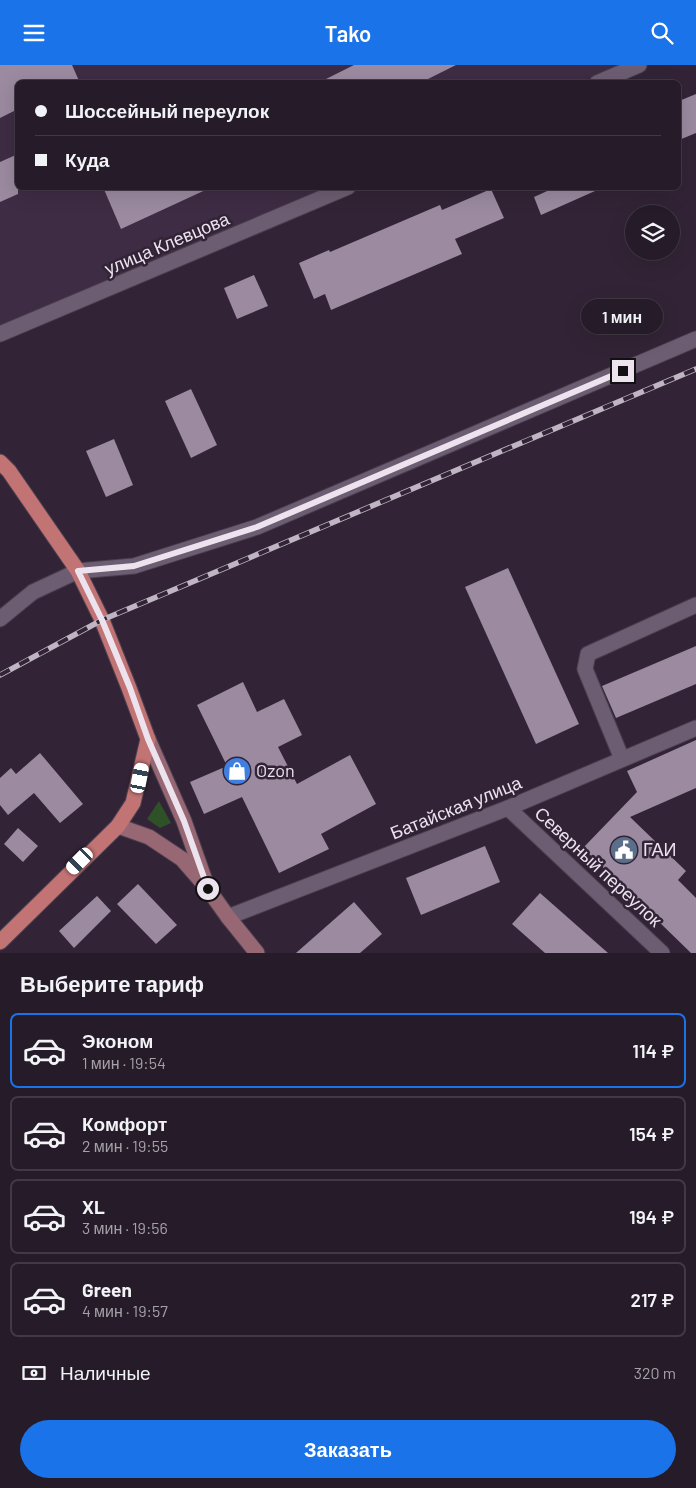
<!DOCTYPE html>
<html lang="ru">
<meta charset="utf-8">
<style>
:root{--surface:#261b28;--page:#2e2430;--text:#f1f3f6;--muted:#a4a1a8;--line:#423945;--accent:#1a73e8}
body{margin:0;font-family:Barlow,sans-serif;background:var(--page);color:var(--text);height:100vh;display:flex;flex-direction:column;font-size:19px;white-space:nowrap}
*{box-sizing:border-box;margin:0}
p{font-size:16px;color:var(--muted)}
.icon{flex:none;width:28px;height:28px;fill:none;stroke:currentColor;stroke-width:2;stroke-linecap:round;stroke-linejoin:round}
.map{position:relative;height:888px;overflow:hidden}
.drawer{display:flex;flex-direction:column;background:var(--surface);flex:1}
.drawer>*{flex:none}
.top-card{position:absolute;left:15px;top:15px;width:666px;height:110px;border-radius:8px;box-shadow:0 5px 20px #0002,0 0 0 1px var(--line);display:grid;align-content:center;height:110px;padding:0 20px;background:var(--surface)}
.buttons{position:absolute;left:625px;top:140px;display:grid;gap:10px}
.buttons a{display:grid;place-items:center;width:55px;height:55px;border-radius:50%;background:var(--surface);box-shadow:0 5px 20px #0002,0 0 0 1px var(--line);font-size:25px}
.end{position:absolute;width:22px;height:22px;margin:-11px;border:6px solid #ece3ef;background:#111;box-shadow:0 0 0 2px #111}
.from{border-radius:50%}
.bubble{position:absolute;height:35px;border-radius:18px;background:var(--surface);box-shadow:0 5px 20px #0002,0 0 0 1px var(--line);font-size:16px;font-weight:600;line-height:35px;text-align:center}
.car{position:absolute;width:15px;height:30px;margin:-15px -8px;border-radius:6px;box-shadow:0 0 4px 1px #0007;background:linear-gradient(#fff 24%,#345 0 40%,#fff 0 76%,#345 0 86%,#fff 0)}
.top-card b{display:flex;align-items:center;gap:18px;height:48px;font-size:19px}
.top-card b+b{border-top:1px solid var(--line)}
.top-card i{width:12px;height:12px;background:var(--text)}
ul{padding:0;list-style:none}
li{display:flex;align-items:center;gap:15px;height:75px;margin:0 10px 8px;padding:0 10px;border:2px solid var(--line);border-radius:8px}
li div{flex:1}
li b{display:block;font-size:19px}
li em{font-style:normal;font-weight:600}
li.selected{border-color:var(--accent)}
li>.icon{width:45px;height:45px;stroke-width:1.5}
h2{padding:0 20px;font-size:22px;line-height:60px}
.pay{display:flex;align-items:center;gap:12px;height:55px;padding:0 20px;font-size:19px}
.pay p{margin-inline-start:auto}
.button{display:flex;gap:10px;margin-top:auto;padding:10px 20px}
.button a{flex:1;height:58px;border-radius:30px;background:var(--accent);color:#fff;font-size:20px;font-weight:600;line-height:58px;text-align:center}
header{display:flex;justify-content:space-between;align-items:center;height:65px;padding:0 20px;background:var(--accent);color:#fff;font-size:22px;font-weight:600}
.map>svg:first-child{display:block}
.built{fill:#3e2c44}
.green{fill:#2e5128}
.building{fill:#9b8aa0}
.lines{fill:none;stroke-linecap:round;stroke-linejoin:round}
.street-casing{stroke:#4c404f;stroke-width:17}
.secondary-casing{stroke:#4c404f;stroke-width:17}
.primary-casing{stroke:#4c404f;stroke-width:17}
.street{stroke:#6d5d72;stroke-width:15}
.secondary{stroke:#976873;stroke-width:15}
.primary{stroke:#c27374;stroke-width:15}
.rail-casing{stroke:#bfb5c3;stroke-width:5.5}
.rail{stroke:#322436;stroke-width:4;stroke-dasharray:11;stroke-linecap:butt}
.route{stroke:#ece3ef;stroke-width:6}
.labels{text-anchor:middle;stroke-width:5;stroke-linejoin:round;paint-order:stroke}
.street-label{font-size:18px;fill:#ece3ef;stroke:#322436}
.poi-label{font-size:18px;fill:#ece3ef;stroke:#322436;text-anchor:start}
</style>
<header><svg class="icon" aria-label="menu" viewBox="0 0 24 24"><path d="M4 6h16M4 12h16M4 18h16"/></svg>Tako<svg class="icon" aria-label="search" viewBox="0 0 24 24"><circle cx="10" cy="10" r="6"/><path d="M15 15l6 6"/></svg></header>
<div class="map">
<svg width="696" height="888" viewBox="0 0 696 888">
<rect width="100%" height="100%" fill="#322436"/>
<!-- built -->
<path class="built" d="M0,0H619L578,18H18V122L328,123L0,261Z"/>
<!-- green -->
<path class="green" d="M159,736L171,758L160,763L147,754Z"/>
<!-- building -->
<g class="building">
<path d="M0,0H72L80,18H18V44L0,53Z"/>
<path d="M354,0H456L420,18H318Z"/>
<path d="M696,29V68L679,75V36Z"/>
<path d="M18,89V129L0,137V97Z"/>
<path d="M103,122H212L121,164Z"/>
<path d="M556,122H604L541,150L534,132Z"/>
<path d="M491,124L504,153L455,174L462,189L331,245L325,229L314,234L299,198L329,185L330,187L440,140L442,145Z"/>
<path d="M254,210L268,241L237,254L224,223Z"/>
<path d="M191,324L217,380L191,393L165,336Z"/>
<path d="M114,374L133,420L106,432L86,386Z"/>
<path d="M508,503L579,659L536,679L465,522Z"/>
<path d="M696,581V619L616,653L602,621Z"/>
<path d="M243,617L257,647L284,634L302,670L278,682L297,719L350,690L376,739L321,769L329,784L279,808L242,732L204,749L190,717L227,701L197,640Z"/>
<path d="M696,675V723L630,752L686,806L678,815L696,833V888H691L583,783L637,727L627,706Z"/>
<path d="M40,688L83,739L60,758L34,728L8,750L0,740V713L11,703L16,709Z"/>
<path d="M18,763L38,781L23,797L4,779Z"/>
<path d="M485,781L500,817L421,850L406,813Z"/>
<path d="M138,819L177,860L156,879L117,839Z"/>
<path d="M540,828L608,888H545L512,859Z"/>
<path d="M97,831L111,846L74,883L59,866Z"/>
<path d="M354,837L382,869L360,888H296Z"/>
</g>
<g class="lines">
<defs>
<g id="street">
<path d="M597,18L639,0"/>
<path d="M0,269L348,122"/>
<path d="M0,554L33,527L78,506L134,501L257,462L696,274"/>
<path d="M622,694L585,604L588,589L696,540"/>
<path d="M508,743L662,888"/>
<path d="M228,852L508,743L696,663"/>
</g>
<g id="secondary">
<path d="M148,674L184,756L208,824L228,852L257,888"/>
<path d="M118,761L149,772L182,794L202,817"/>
</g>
<path id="primary" d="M0,397L9,406L78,506L102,555L129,623L148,674L133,738L118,761L0,877"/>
</defs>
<!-- street casing -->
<use href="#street" class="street-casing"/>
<!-- secondary casing -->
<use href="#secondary" class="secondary-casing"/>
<!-- primary casing -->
<use href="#primary" class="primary-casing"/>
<!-- street -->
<use href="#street" class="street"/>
<!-- secondary -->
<use href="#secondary" class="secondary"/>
<!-- primary -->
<use href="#primary" class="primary"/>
<defs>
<path id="rail" d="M0,610L102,555L696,304"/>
</defs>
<!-- rail casing -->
<use href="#rail" class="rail-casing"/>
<!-- rail -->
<use href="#rail" class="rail"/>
</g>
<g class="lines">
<!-- route -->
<path class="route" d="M208,824L184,756L148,674L130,623L102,555L78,506L134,501L257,462L623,306"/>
</g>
<!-- icons -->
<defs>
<symbol id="shop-disc" viewBox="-11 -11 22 22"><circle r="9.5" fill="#3f7fe0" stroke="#322436"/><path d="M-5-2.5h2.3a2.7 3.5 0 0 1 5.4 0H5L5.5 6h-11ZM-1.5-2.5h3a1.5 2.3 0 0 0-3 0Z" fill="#fff"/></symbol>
<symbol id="civic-disc" viewBox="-11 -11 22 22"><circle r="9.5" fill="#5c6f8a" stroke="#322436"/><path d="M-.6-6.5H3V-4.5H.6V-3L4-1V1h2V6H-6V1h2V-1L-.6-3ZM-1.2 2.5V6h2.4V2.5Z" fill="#fff"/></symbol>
</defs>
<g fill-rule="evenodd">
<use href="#shop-disc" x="221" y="690" width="32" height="32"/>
<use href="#civic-disc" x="608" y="769" width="32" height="32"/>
</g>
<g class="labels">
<!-- street labels -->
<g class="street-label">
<text transform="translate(167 179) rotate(-23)" y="6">улица Клевцова</text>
<text transform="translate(456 743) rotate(-22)" y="6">Батайская улица</text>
<text transform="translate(598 802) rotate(43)" y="6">Северный переулок</text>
</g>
<!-- poi labels -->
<g class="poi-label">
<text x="256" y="712">Ozon</text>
<text x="643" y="791">ГАИ</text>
</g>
</g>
</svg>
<div class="buttons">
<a><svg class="icon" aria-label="layers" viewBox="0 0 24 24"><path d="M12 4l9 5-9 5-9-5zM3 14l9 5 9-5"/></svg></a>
</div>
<i class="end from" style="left:208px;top:824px"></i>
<i class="end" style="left:623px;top:306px"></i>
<div class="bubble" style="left:581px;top:234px;width:82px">1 мин</div>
<i class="car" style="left:140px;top:713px;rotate:11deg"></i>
<i class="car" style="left:80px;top:796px;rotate:225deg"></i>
<div class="top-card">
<b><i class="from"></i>Шоссейный переулок</b>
<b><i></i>Куда</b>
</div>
</div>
<section class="drawer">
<h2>Выберите тариф</h2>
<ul>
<li class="selected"><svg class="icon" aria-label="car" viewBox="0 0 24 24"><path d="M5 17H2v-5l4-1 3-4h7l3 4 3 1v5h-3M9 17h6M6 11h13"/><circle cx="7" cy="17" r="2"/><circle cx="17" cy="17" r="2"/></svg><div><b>Эконом</b><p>1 мин · 19:54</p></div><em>114 ₽</em></li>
<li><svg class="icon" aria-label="car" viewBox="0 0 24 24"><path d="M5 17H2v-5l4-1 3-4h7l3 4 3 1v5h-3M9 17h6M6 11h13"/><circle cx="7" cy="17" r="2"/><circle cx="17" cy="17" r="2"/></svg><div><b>Комфорт</b><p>2 мин · 19:55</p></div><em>154 ₽</em></li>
<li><svg class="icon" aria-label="car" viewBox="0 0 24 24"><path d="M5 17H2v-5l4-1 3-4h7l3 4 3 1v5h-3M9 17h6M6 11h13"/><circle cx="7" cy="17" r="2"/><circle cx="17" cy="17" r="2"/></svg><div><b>XL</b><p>3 мин · 19:56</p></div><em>194 ₽</em></li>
<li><svg class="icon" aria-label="car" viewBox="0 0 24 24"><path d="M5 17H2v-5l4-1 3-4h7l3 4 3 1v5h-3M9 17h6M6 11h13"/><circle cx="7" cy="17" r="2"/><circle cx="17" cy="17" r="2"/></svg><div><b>Green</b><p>4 мин · 19:57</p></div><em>217 ₽</em></li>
</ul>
<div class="pay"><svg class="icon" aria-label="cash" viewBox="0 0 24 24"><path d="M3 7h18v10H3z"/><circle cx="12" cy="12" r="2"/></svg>Наличные<p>320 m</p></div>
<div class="button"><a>Заказать</a></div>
</section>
